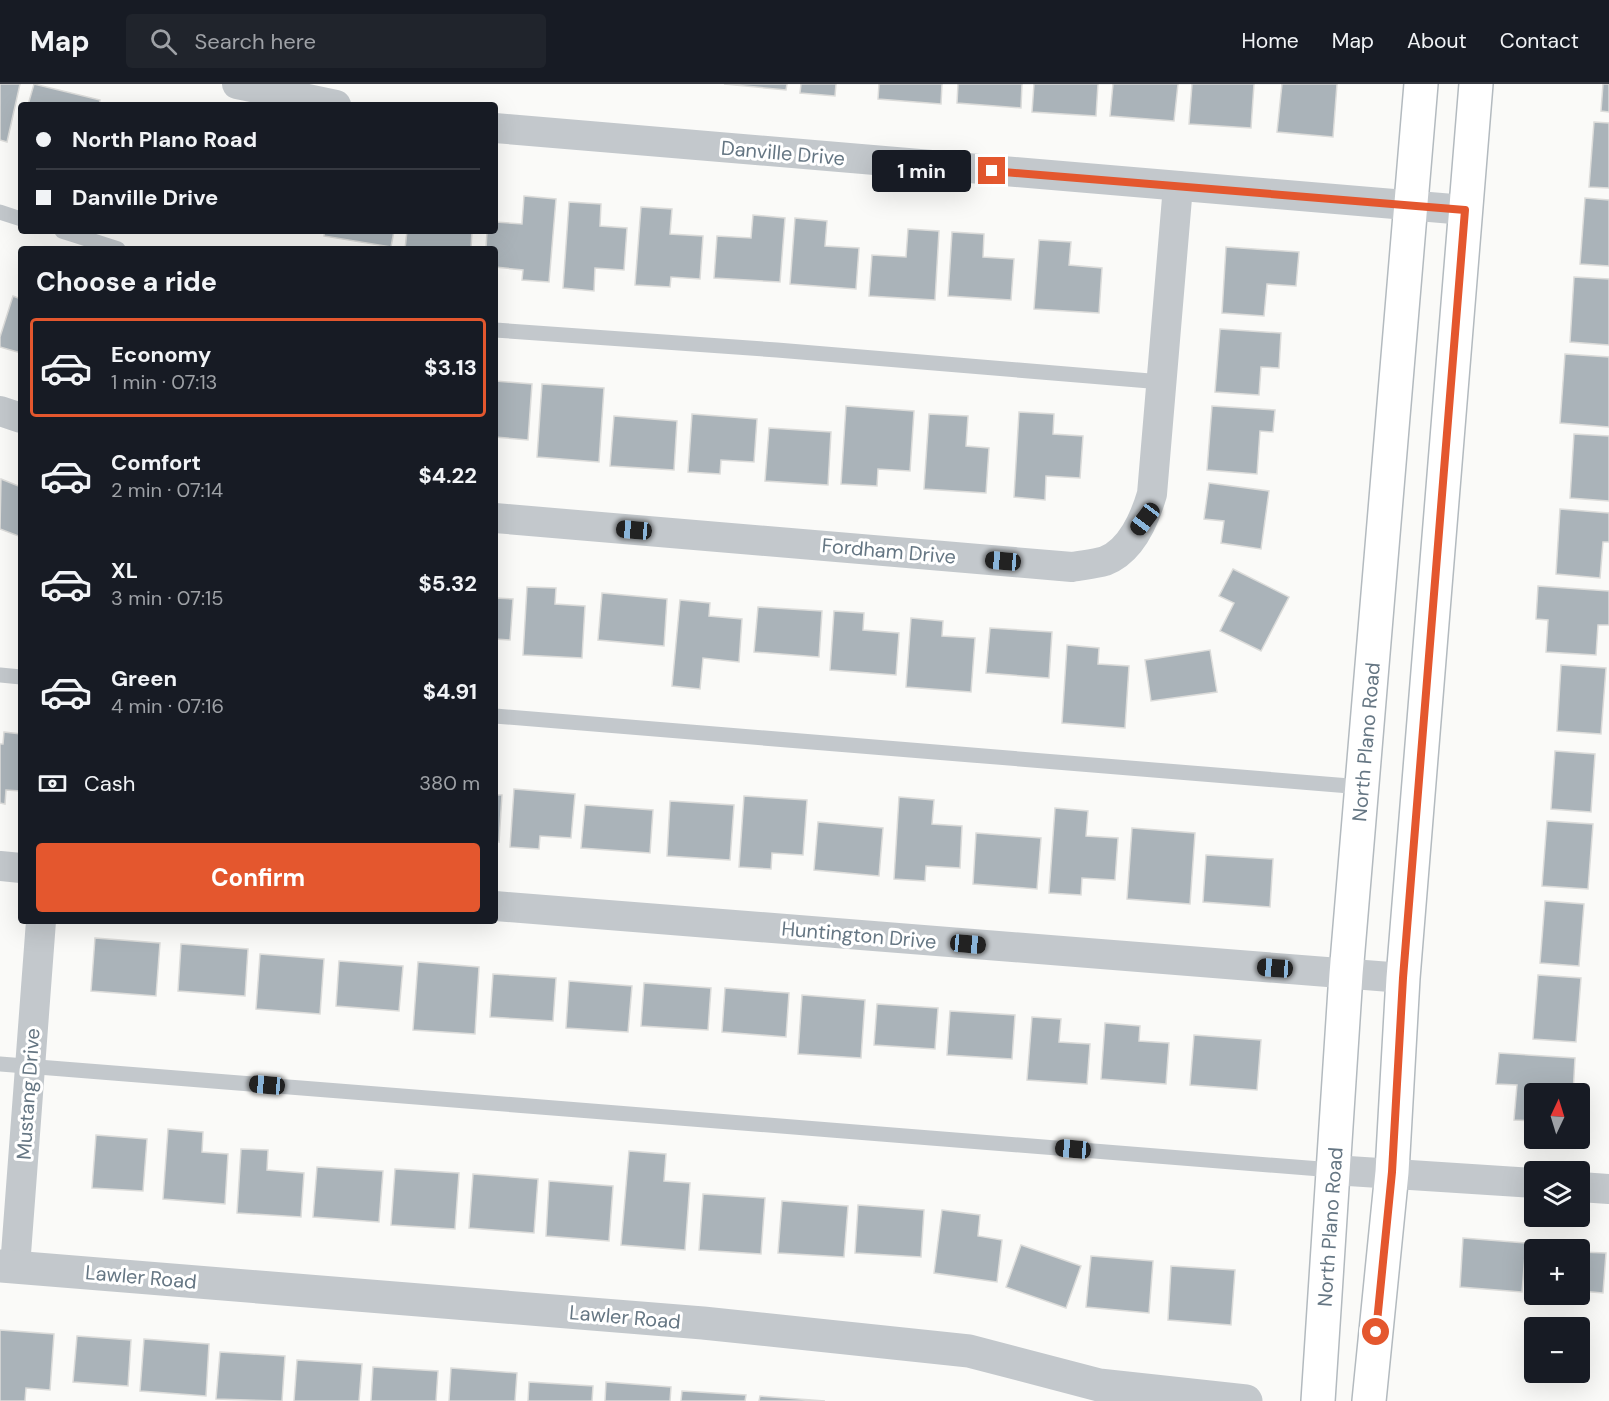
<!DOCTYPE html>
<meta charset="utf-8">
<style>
:root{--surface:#171b24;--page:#20242c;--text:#f1f3f6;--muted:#9ea1a6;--line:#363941;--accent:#e4572e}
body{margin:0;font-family:"DM Sans",sans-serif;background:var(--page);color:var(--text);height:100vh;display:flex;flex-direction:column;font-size:22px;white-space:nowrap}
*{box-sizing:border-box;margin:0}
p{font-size:20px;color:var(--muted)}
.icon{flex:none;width:33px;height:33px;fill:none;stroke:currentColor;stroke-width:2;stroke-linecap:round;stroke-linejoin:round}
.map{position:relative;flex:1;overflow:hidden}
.panel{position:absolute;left:18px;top:162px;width:480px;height:678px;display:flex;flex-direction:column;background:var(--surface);border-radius:6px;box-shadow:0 6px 24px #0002}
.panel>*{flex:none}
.banner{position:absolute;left:18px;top:18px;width:480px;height:132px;border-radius:6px;box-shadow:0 6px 24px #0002;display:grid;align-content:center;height:132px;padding:0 18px;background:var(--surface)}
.needle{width:39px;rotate:4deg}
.buttons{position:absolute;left:1524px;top:999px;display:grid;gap:12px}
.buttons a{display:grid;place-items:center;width:66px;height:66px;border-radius:6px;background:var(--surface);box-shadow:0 6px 24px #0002;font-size:30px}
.end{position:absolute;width:27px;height:27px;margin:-14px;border:8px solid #e4572e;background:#fff;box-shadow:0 0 0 3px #fff}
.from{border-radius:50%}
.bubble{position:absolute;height:42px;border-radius:6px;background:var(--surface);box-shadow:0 6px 24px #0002;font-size:20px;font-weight:700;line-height:42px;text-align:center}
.car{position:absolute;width:18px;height:36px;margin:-18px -9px;border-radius:8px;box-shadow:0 0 4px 2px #0007;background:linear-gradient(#222 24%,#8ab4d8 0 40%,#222 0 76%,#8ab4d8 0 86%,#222 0)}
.banner b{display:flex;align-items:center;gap:21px;height:57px;font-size:22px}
.banner b+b{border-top:2px solid var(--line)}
.banner i{width:15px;height:15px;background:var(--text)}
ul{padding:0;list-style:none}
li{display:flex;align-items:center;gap:18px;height:99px;margin:0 12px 9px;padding:0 6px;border:3px solid transparent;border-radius:6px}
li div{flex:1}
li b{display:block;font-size:22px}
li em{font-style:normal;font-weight:700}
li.on{border-color:var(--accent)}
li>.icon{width:54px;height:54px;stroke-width:1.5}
h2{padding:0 18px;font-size:27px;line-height:72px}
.pay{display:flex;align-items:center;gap:15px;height:66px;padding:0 18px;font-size:22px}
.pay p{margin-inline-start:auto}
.action{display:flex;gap:12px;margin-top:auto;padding:12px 18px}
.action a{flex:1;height:69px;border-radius:6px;background:var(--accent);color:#fff;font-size:24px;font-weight:700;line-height:69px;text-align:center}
header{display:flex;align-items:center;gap:36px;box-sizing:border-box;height:84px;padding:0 30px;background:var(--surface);border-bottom:2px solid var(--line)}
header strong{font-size:28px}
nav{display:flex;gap:33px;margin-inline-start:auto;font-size:21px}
.search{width:420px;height:54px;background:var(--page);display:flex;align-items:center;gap:15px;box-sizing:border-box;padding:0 21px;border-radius:6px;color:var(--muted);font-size:22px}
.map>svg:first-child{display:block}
.building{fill:#aab3b9;stroke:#dcdcda;stroke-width:1.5}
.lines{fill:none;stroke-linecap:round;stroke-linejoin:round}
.secondary-casing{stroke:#b3babf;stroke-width:36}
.service{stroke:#c3c8cc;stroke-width:15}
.minor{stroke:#c3c8cc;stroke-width:30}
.tertiary{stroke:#c3c8cc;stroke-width:33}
.secondary{stroke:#fff;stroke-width:33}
.route{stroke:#e4572e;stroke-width:8}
.labels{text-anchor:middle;stroke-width:6;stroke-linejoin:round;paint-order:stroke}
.street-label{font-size:20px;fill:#657683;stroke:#fff}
</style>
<header>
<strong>Map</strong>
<div class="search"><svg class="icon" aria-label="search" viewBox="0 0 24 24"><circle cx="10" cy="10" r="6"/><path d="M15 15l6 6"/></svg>Search here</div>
<nav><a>Home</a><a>Map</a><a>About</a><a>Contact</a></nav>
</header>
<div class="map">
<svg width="1609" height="1317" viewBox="0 0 1609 1317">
<rect width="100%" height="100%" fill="#fafaf8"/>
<!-- building -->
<g class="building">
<path d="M0,0H20L7,58L0,56Z"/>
<path d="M34,0L100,16L99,21H28Z"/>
<path d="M724,0H787L786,6Z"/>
<path d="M801,0H836L835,12L800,9Z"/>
<path d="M879,0H942L941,20L878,15Z"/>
<path d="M958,0H1022L1021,24L957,19Z"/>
<path d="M1034,0H1098L1096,32L1032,28Z"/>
<path d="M1113,0H1178L1174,37L1110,32Z"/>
<path d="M1192,0H1254L1251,44L1189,40Z"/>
<path d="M1282,0H1337L1333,53L1277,48Z"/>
<path d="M1603,0H1609V28L1601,27Z"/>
<path d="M1594,38L1609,39V104L1589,103Z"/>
<path d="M524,112L556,115L549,198L522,196L523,186L495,183V165H486L487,147H495V138L522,140Z"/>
<path d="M1585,114L1609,116V182L1580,180Z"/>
<path d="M569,118L601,120L600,142L627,144L624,186L595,184L594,207L563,204Z"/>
<path d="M641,123L672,125L670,150L703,152L700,195L671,193L670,203L635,201Z"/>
<path d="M753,131L785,134L780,198L714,194L717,152L751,154Z"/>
<path d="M795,134L827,137L825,162L859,164L856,205L790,200Z"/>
<path d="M908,145L939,147L935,216L869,212L872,171L906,173Z"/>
<path d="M325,147H394L391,163L324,152Z"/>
<path d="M407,147H472L471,165H405Z"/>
<path d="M952,148L984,150L983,173L1014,175L1011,216L948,212Z"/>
<path d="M1039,156L1071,158L1069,181L1102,184L1099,229L1034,225Z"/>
<path d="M1226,163L1299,168L1296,202L1267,200L1264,232L1222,229Z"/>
<path d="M1574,193L1609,195V261L1570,258Z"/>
<path d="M13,212L21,215V269L0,263V253Z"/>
<path d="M1220,245L1281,249L1279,284L1261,283L1259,311L1215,308Z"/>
<path d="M1565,270L1609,273V343L1560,339Z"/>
<path d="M495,297L532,300L528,356L495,353Z"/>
<path d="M542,300L604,304L599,378L537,373Z"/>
<path d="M846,322L914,327L910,387L878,385L877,402L841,400Z"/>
<path d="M1212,322L1275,326L1273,348L1260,347L1257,390L1207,386Z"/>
<path d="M1019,328L1054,330L1053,350L1083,352L1080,394L1046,392L1045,416L1014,413Z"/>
<path d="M692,330L757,335L754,378L721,376L720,390L688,388Z"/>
<path d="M929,330L968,332L966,362L989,364L986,409L924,405Z"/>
<path d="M614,332L677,337L674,386L610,382Z"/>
<path d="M769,344L831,348L828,401L765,397Z"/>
<path d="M1574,350L1609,352V417L1570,414Z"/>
<path d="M1,395L21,403V453L0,445Z"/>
<path d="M1209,399L1269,407L1261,465L1221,459L1224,437L1204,435Z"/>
<path d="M1560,425L1609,429V458H1603L1600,494L1556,490Z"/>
<path d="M1233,485L1289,513L1261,567L1220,547L1234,519L1219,512Z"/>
<path d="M1538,502L1609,507V541H1598L1596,571L1546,568L1548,536L1536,535Z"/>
<path d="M527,503L556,504L555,520L585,522L582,574L523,571Z"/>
<path d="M602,509L667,515L664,562L598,556Z"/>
<path d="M495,514L513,515L510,556L495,555Z"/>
<path d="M680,516L710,519L709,532L742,535L739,578L703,574L700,605L672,602Z"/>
<path d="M758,523L822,527L819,573L754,568Z"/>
<path d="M834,527L864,529L863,546L899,549L896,591L830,586Z"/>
<path d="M911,534L943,537L942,552L975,554L971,608L906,603Z"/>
<path d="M990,544L1052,548L1049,594L986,589Z"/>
<path d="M1067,561L1099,564L1098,580L1129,582L1125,644L1062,639Z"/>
<path d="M1210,566L1217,608L1151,617L1145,576Z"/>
<path d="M1561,581L1606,584L1601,650L1557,647Z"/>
<path d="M4,648L21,650V707L6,706L5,720L0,719V660H3Z"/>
<path d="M1555,667L1595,670L1591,728L1551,725Z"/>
<path d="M514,705L575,710L571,754L540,752L539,765L510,763Z"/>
<path d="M495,711H502L499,758L495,757Z"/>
<path d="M744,712L807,716L803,771L772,769L771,785L739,783Z"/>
<path d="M899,713L934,716L932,740L962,742L960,784L926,782L925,797L894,795Z"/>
<path d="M670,717L734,721L730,776L667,772Z"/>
<path d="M585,721L653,726L650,769L581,764Z"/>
<path d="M1055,724L1088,727L1086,752L1118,754L1115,796L1082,794L1081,811L1049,809Z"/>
<path d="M1547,737L1593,740L1588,805L1542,802Z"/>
<path d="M818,738L883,744L879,792L814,786Z"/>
<path d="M1132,744L1195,749L1190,820L1127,815Z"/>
<path d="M976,749L1041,754L1037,805L973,800Z"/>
<path d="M1206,771L1273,775L1270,823L1203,818Z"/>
<path d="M1545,817L1584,820L1579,882L1540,879Z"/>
<path d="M95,854L160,859L156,912L91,907Z"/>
<path d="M181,860L248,865L245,912L178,907Z"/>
<path d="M260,870L324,875L320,930L256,925Z"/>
<path d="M339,877L403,882L399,927L336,922Z"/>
<path d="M418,878L479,883L475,950L413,946Z"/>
<path d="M493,890L556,894L553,937L490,933Z"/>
<path d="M1538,891L1581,894L1576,958L1533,955Z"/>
<path d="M569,897L632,902L628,948L566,944Z"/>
<path d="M644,899L711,904L708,946L641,942Z"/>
<path d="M725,904L789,909L786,953L722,948Z"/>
<path d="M802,911L865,916L861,974L798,970Z"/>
<path d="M877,920L938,924L935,965L874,961Z"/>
<path d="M950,927L1015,931L1012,975L947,971Z"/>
<path d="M1032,933L1061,935L1059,958L1090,960L1087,1000L1027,996Z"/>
<path d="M1105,939L1140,942L1139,957L1169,959L1166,1000L1101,995Z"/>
<path d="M1194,951L1261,956L1257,1006L1190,1001Z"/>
<path d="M1499,969L1575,974L1573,1010H1534V1037L1514,1036L1517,1001L1496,1000Z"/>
<path d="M168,1045L203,1048L202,1068L228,1070L225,1120L163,1115Z"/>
<path d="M96,1051L147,1055L143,1107L92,1104Z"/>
<path d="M241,1065L268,1066L267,1086L304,1089L301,1133L237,1129Z"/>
<path d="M629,1067L666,1070L664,1097L690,1099L685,1166L621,1161Z"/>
<path d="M317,1083L383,1087L379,1138L313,1133Z"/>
<path d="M395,1085L459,1089L455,1145L391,1141Z"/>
<path d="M473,1090L538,1095L534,1149L469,1144Z"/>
<path d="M549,1097L613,1102L609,1157L546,1152Z"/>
<path d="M703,1110L765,1114L761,1170L699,1166Z"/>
<path d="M782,1117L848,1122L844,1173L778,1169Z"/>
<path d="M858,1121L924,1126L921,1173L855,1169Z"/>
<path d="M942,1126L980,1131L978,1152L1002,1156L997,1198L934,1189Z"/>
<path d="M1463,1154L1526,1159L1522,1208L1460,1203Z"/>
<path d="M1021,1161L1081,1182L1066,1224L1006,1203Z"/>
<path d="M1580,1168L1606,1169L1603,1209L1580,1207Z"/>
<path d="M1091,1172L1153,1177L1149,1229L1086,1223Z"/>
<path d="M1171,1182L1235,1186L1231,1241L1168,1236Z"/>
<path d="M0,1246L54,1250L50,1306L26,1304L25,1317H0Z"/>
<path d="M77,1252L131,1256L128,1302L73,1298Z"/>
<path d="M144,1255L209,1260L206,1312L140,1307Z"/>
<path d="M220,1268L285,1272L282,1317L216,1315Z"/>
<path d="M297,1276L362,1280L359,1317H294Z"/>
<path d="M373,1283L438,1287L436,1317H371Z"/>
<path d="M451,1284L517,1289L515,1317H449Z"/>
<path d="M529,1298L593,1302L592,1317H528Z"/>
<path d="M606,1298L671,1303L670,1317H605Z"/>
<path d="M682,1307L746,1311L745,1317H681Z"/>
<path d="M760,1312L825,1317H759Z"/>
</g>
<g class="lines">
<defs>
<g id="secondary">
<path d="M1318,1317L1346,890L1421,0"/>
<path d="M1369,1317L1392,1088L1403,894L1476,0"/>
</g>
</defs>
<!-- secondary casing -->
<use href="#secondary" class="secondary-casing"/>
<!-- service -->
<g class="service">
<path d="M0,128L21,135"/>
<path d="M62,147L118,165"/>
<path d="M495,246L777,266L1162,298"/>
<path d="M0,591L21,593"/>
<path d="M495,632L1362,703"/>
<path d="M0,980L1333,1086"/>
</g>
<!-- minor -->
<g class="minor">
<path d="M237,0L336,21"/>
<path d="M495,44L1465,126"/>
<path d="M0,327L21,334"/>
<path d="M495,434L1072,483C1083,481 1095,480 1105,477C1131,467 1145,434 1152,410L1178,102"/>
<path d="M0,782L21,784"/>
<path d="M495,822L1403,894"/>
<path d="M1333,1086L1534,1099"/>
<path d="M1580,1103L1609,1105"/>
<path d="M15,1183L41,837"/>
</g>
<!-- tertiary -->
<path class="tertiary" d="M0,1182L703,1239L969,1267L1099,1301L1246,1317"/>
<!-- secondary -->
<use href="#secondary" class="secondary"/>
</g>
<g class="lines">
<!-- route -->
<path class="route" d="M992,87L1465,126L1403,894L1392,1088L1376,1248"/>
</g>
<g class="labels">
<!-- street labels -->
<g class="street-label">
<text transform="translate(783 69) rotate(5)" y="7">Danville Drive</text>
<text transform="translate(889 467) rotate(5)" y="7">Fordham Drive</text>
<text transform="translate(1366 658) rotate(-85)" y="7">North Plano Road</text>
<text transform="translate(859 851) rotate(5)" y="7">Huntington Drive</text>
<text transform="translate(28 1010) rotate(-86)" y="7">Mustang Drive</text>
<text transform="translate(1330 1143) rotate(-86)" y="7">North Plano Road</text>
<text transform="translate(141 1193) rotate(5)" y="7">Lawler Road</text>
<text transform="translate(625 1233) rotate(5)" y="7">Lawler Road</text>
</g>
</g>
</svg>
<div class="buttons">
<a><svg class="needle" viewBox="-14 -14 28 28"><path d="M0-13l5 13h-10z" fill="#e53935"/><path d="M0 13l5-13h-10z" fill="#9ea1a6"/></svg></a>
<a><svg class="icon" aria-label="layers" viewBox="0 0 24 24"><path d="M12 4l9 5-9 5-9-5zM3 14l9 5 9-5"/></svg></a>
<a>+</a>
<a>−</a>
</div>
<i class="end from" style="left:1376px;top:1248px"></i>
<i class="end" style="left:992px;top:87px"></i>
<div class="bubble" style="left:872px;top:66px;width:99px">1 min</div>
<i class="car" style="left:1145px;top:435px;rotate:217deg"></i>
<i class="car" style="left:634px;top:446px;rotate:275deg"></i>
<i class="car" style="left:1003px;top:477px;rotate:275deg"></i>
<i class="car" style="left:968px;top:860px;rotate:95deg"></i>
<i class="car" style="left:1275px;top:884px;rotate:274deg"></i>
<i class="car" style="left:267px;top:1001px;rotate:275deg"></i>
<i class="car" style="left:1073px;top:1065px;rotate:275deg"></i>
<div class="banner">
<b><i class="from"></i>North Plano Road</b>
<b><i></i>Danville Drive</b>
</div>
<section class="panel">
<h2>Choose a ride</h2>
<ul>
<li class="on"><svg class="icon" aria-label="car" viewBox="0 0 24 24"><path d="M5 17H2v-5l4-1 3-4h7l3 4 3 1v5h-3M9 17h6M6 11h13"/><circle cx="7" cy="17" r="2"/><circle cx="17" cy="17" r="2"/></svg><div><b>Economy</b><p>1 min · 07:13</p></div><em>$3.13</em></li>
<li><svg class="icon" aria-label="car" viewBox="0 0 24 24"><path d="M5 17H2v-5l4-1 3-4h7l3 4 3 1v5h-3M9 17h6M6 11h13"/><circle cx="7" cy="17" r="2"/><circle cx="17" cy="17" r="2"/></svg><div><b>Comfort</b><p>2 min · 07:14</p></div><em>$4.22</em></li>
<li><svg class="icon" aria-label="car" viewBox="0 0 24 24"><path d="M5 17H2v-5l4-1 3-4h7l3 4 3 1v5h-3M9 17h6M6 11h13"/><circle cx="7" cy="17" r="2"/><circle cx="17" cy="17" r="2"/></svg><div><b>XL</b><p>3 min · 07:15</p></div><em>$5.32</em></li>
<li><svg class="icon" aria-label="car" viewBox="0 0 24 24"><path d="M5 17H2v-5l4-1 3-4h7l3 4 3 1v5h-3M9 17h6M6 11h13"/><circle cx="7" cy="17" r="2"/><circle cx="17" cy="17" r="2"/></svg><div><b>Green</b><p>4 min · 07:16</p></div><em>$4.91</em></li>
</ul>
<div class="pay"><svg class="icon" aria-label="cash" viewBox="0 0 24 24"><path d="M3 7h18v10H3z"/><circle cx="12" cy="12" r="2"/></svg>Cash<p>380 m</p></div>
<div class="action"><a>Confirm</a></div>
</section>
</div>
